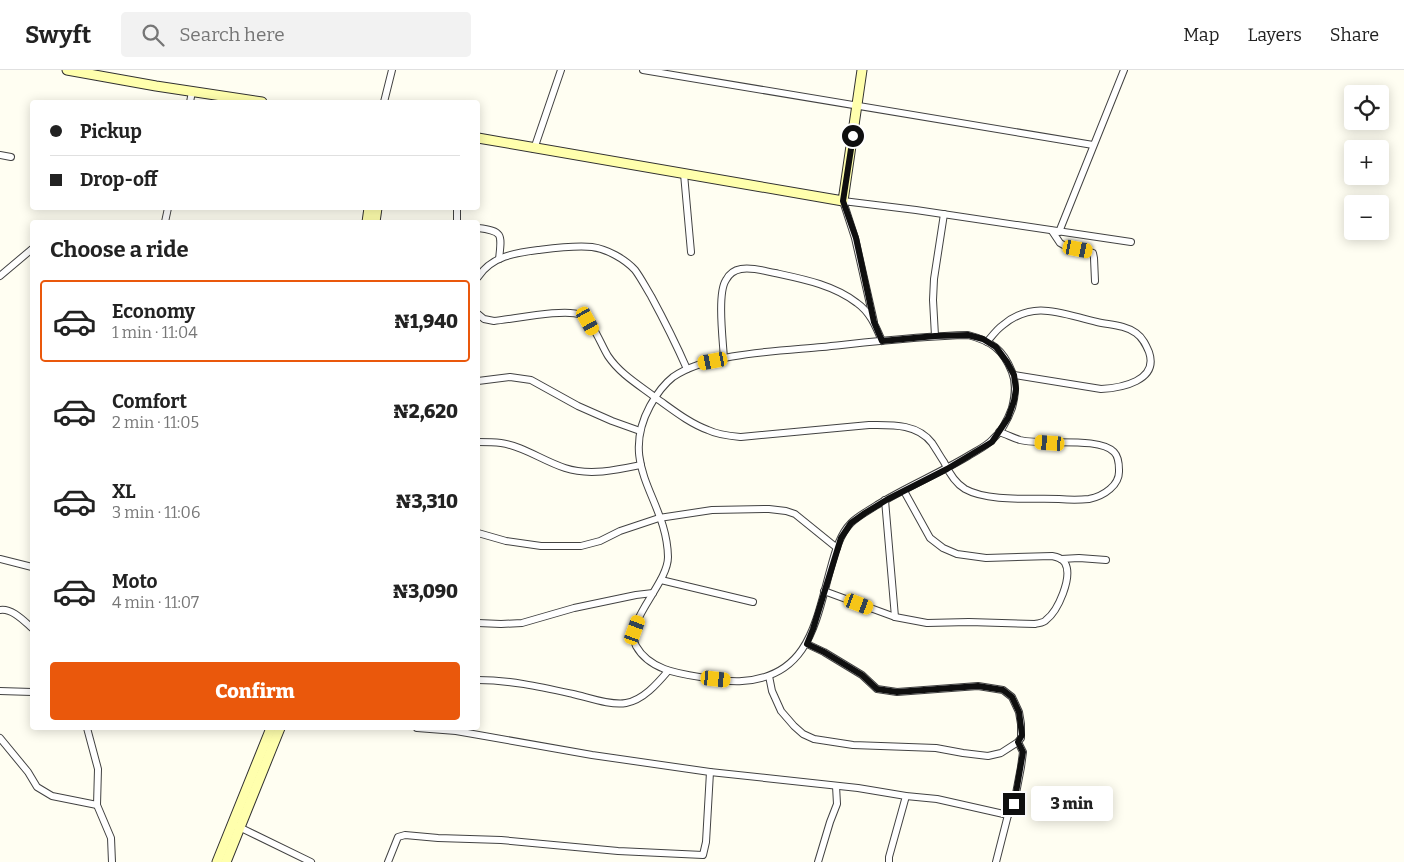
<!DOCTYPE html>
<meta charset="utf-8">
<style>
:root{--surface:#fff;--page:#f2f2f2;--text:#222;--muted:#767676;--line:#e0e0e0;--accent:#ea580c}
body{margin:0;font-family:Bitter,serif;background:var(--page);color:var(--text);height:100vh;display:flex;flex-direction:column;font-size:19px;white-space:nowrap}
*{box-sizing:border-box;margin:0}
p{font-size:16px;color:var(--muted)}
.icon{flex:none;width:28px;height:28px;fill:none;stroke:currentColor;stroke-width:2;stroke-linecap:round;stroke-linejoin:round}
.map{position:relative;flex:1;overflow:hidden}
.details{position:absolute;left:30px;top:150px;width:450px;height:510px;display:flex;flex-direction:column;background:var(--surface);border-radius:5px;box-shadow:0 2px 12px #0003}
.details>*{flex:none}
.banner{position:absolute;left:30px;top:30px;width:450px;height:110px;border-radius:5px;box-shadow:0 2px 12px #0003;display:grid;align-content:center;height:110px;padding:0 20px;background:var(--surface)}
.buttons{position:absolute;left:1344px;top:15px;display:grid;gap:10px}
.buttons a{display:grid;place-items:center;width:45px;height:45px;border-radius:5px;background:var(--surface);box-shadow:0 2px 12px #0003;font-size:25px}
.end{position:absolute;width:22px;height:22px;margin:-11px;border:6px solid #0f0f0f;background:#fff;box-shadow:0 0 0 2px #fff}
.from{border-radius:50%}
.bubble{position:absolute;height:35px;border-radius:5px;background:var(--surface);box-shadow:0 2px 12px #0003;font-size:16px;font-weight:800;line-height:35px;text-align:center}
.car{position:absolute;width:15px;height:30px;margin:-15px -8px;border-radius:6px;box-shadow:0 0 4px 1px #0007;background:linear-gradient(#f5c518 24%,#345 0 40%,#f5c518 0 76%,#345 0 86%,#f5c518 0)}
.banner b{display:flex;align-items:center;gap:18px;height:48px;font-size:19px}
.banner b+b{border-top:1px solid var(--line)}
.banner i{width:12px;height:12px;background:var(--text)}
ul{padding:0;list-style:none}
li{display:flex;align-items:center;gap:15px;height:82px;margin:0 10px 8px;padding:0 10px;border:2px solid transparent;border-radius:5px}
li div{flex:1}
li b{display:block;font-size:19px}
li em{font-style:normal;font-weight:800}
li.active{border-color:var(--accent)}
li>.icon{width:45px;height:45px;stroke-width:1.5}
h2{padding:0 20px;font-size:22px;line-height:60px}
.button{display:flex;gap:10px;margin-top:auto;padding:10px 20px}
.button a{flex:1;height:58px;border-radius:5px;background:var(--accent);color:#fff;font-size:20px;font-weight:800;line-height:58px;text-align:center}
header{display:flex;align-items:center;gap:30px;box-sizing:border-box;height:70px;padding:0 25px;background:var(--surface);border-bottom:1px solid var(--line)}
header strong{font-size:24px}
nav{display:flex;gap:28px;margin-inline-start:auto;font-size:18px}
.search{width:350px;height:45px;background:var(--page);display:flex;align-items:center;gap:12px;box-sizing:border-box;padding:0 18px;border-radius:5px;color:var(--muted);font-size:19px}
.map>svg:first-child{display:block}
.lines{fill:none;stroke-linecap:round;stroke-linejoin:round}
.street-casing{stroke:#424242;stroke-width:8}
.secondary-casing{stroke:#313131;stroke-width:11}
.street{stroke:#fff;stroke-width:6}
.secondary{stroke:#ffffad;stroke-width:9}
.route{stroke:#0f0f0f;stroke-width:6}
</style>
<header>
<strong>Swyft</strong>
<div class="search"><svg class="icon" aria-label="search" viewBox="0 0 24 24"><circle cx="10" cy="10" r="6"/><path d="M15 15l6 6"/></svg>Search here</div>
<nav><a>Map</a><a>Layers</a><a>Share</a></nav>
</header>
<div class="map">
<svg width="1404" height="792" viewBox="0 0 1404 792">
<rect width="100%" height="100%" fill="#fffef2"/>
<g class="lines">
<defs>
<g id="street">
<path d="M643,0L1093,75"/>
<path d="M190,32L192,22"/>
<path d="M384,32L392,0"/>
<path d="M534,79L561,0"/>
<path d="M0,85L11,87"/>
<path d="M684,104L691,182"/>
<path d="M165,152L168,138"/>
<path d="M457,152V138"/>
<path d="M478,158C503,161 502,164 499,189"/>
<path d="M1052,161L1060,173L1067,177L1093,183L1094,188L1095,211"/>
<path d="M1059,162L1124,0"/>
<path d="M0,206L32,179"/>
<path d="M478,207C492,186 515,183 538,180C554,178 576,175 592,177C607,179 625,189 635,200C641,208 646,218 651,226C664,250 676,274 687,299"/>
<path d="M478,244L484,249L494,251C514,249 566,238 581,245C592,249 601,275 608,286C620,304 639,315 656,328C673,340 689,353 708,360C718,365 730,366 741,367L869,355C890,355 917,353 932,373C936,379 940,386 944,392C949,403 955,413 965,419C988,432 1032,428 1059,429C1069,430 1080,430 1089,429C1104,426 1120,415 1119,400C1119,394 1118,386 1114,382C1099,366 1043,376 1020,370C1013,368 1006,364 999,362"/>
<path d="M874,252L855,168L843,131L916,140L1131,172"/>
<path d="M968,265C991,271 1003,279 1012,302C1017,314 1015,326 1012,338C1008,349 1002,361 993,369C987,376 976,381 968,386C938,404 906,417 877,435C868,441 858,446 851,453C840,464 835,482 831,497C816,550 810,607 742,611C730,612 718,610 706,608C681,604 650,601 636,576C623,552 668,514 668,487C667,429 617,397 650,336C656,325 664,314 673,307C707,283 780,281 822,277C870,272 919,266 968,265Z"/>
<path d="M935,266L933,230L934,209L944,144"/>
<path d="M987,272C992,266 997,259 1003,255C1034,229 1062,244 1097,252C1110,255 1125,255 1136,263C1143,268 1146,275 1149,282C1159,311 1121,318 1101,319L1014,305"/>
<path d="M724,289C723,271 717,223 726,210C729,204 735,200 741,199C753,197 764,201 775,203C803,209 834,215 857,233C870,242 876,257 882,271"/>
<path d="M478,311L510,307L531,310L578,336L612,351L640,361"/>
<path d="M478,372C485,372 493,372 501,373C523,376 543,391 565,398C589,406 617,400 641,395"/>
<path d="M885,430L895,547"/>
<path d="M478,463L506,471L541,476H581L600,471L620,461L659,448L712,440L769,439L786,441L795,444L837,478"/>
<path d="M0,489L32,497"/>
<path d="M1061,489L1079,488L1106,490"/>
<path d="M661,510L753,532"/>
<path d="M824,521L895,547L927,553L969,552L1035,554C1039,553 1044,553 1046,550C1058,541 1073,507 1065,493C1062,488 1057,487 1052,486L986,488L957,484L943,478L930,468L904,421"/>
<path d="M0,540C12,538 24,551 32,558"/>
<path d="M478,553L501,554L522,553L574,538L636,525L653,523"/>
<path d="M769,606L772,621L781,641L794,656L803,664L814,669L853,675L936,678L963,683L988,686L1001,683L1018,672L1021,668V654L1019,642L1012,627L1003,620L978,616L897,622L877,619L862,605L824,582L807,574"/>
<path d="M478,610C510,610 541,617 573,624C587,627 611,636 626,633C643,630 657,614 668,601"/>
<path d="M0,621L32,622"/>
<path d="M87,658L98,699L97,735L111,768L112,792"/>
<path d="M417,658L456,661L592,685L710,702L858,718L906,726L937,729L1008,745"/>
<path d="M0,668L28,702L37,717L52,726L97,735"/>
<path d="M237,756L311,792"/>
<path d="M388,792L398,767L405,765L438,768L501,770L618,781L703,785L706,772L710,702"/>
<path d="M818,792L830,752L837,734L836,716"/>
<path d="M889,792V787L906,726"/>
<path d="M996,792L1008,745L1014,734L1021,697L1023,682L1018,672"/>
</g>
<g id="secondary">
<path d="M67,0L156,16L262,32"/>
<path d="M478,68L843,131L862,0"/>
<path d="M367,152L369,138"/>
<path d="M375,152L377,138"/>
<path d="M217,792L271,658"/>
<path d="M226,792L280,658"/>
</g>
</defs>
<!-- street casing -->
<use href="#street" class="street-casing"/>
<!-- secondary casing -->
<use href="#secondary" class="secondary-casing"/>
<!-- street -->
<use href="#street" class="street"/>
<!-- secondary -->
<use href="#secondary" class="secondary"/>
</g>
<g class="lines">
<!-- route -->
<path class="route" d="M853,66L843,131L856,168L874,252L882,271L935,266L968,265L983,269L996,277L1007,292L1014,305L1016,319L1014,331L1008,348L992,372L947,399L888,429L865,443L851,453L841,468L813,559L807,574L824,582L862,605L877,619L897,622L978,616L1003,620L1012,627L1019,642L1022,665L1018,672L1023,682L1014,734"/>
</g>
</svg>
<div class="buttons">
<a><svg class="icon" aria-label="locate" viewBox="0 0 24 24"><circle cx="12" cy="12" r="6"/><path d="M12 2v4M12 18v4M2 12h4M18 12h4"/></svg></a>
<a>+</a>
<a>−</a>
</div>
<i class="end from" style="left:853px;top:66px"></i>
<i class="end" style="left:1014px;top:734px"></i>
<div class="bubble" style="left:1031px;top:716px;width:82px">3 min</div>
<i class="car" style="left:1078px;top:179px;rotate:101deg"></i>
<i class="car" style="left:588px;top:251px;rotate:151deg"></i>
<i class="car" style="left:713px;top:291px;rotate:259deg"></i>
<i class="car" style="left:1050px;top:373px;rotate:274deg"></i>
<i class="car" style="left:859px;top:534px;rotate:111deg"></i>
<i class="car" style="left:635px;top:560px;rotate:20deg"></i>
<i class="car" style="left:716px;top:609px;rotate:96deg"></i>
<div class="banner">
<b><i class="from"></i>Pickup</b>
<b><i></i>Drop-off</b>
</div>
<section class="details">
<h2>Choose a ride</h2>
<ul>
<li class="active"><svg class="icon" aria-label="car" viewBox="0 0 24 24"><path d="M5 17H2v-5l4-1 3-4h7l3 4 3 1v5h-3M9 17h6M6 11h13"/><circle cx="7" cy="17" r="2"/><circle cx="17" cy="17" r="2"/></svg><div><b>Economy</b><p>1 min · 11:04</p></div><em>₦1,940</em></li>
<li><svg class="icon" aria-label="car" viewBox="0 0 24 24"><path d="M5 17H2v-5l4-1 3-4h7l3 4 3 1v5h-3M9 17h6M6 11h13"/><circle cx="7" cy="17" r="2"/><circle cx="17" cy="17" r="2"/></svg><div><b>Comfort</b><p>2 min · 11:05</p></div><em>₦2,620</em></li>
<li><svg class="icon" aria-label="car" viewBox="0 0 24 24"><path d="M5 17H2v-5l4-1 3-4h7l3 4 3 1v5h-3M9 17h6M6 11h13"/><circle cx="7" cy="17" r="2"/><circle cx="17" cy="17" r="2"/></svg><div><b>XL</b><p>3 min · 11:06</p></div><em>₦3,310</em></li>
<li><svg class="icon" aria-label="car" viewBox="0 0 24 24"><path d="M5 17H2v-5l4-1 3-4h7l3 4 3 1v5h-3M9 17h6M6 11h13"/><circle cx="7" cy="17" r="2"/><circle cx="17" cy="17" r="2"/></svg><div><b>Moto</b><p>4 min · 11:07</p></div><em>₦3,090</em></li>
</ul>
<div class="button"><a>Confirm</a></div>
</section>
</div>
